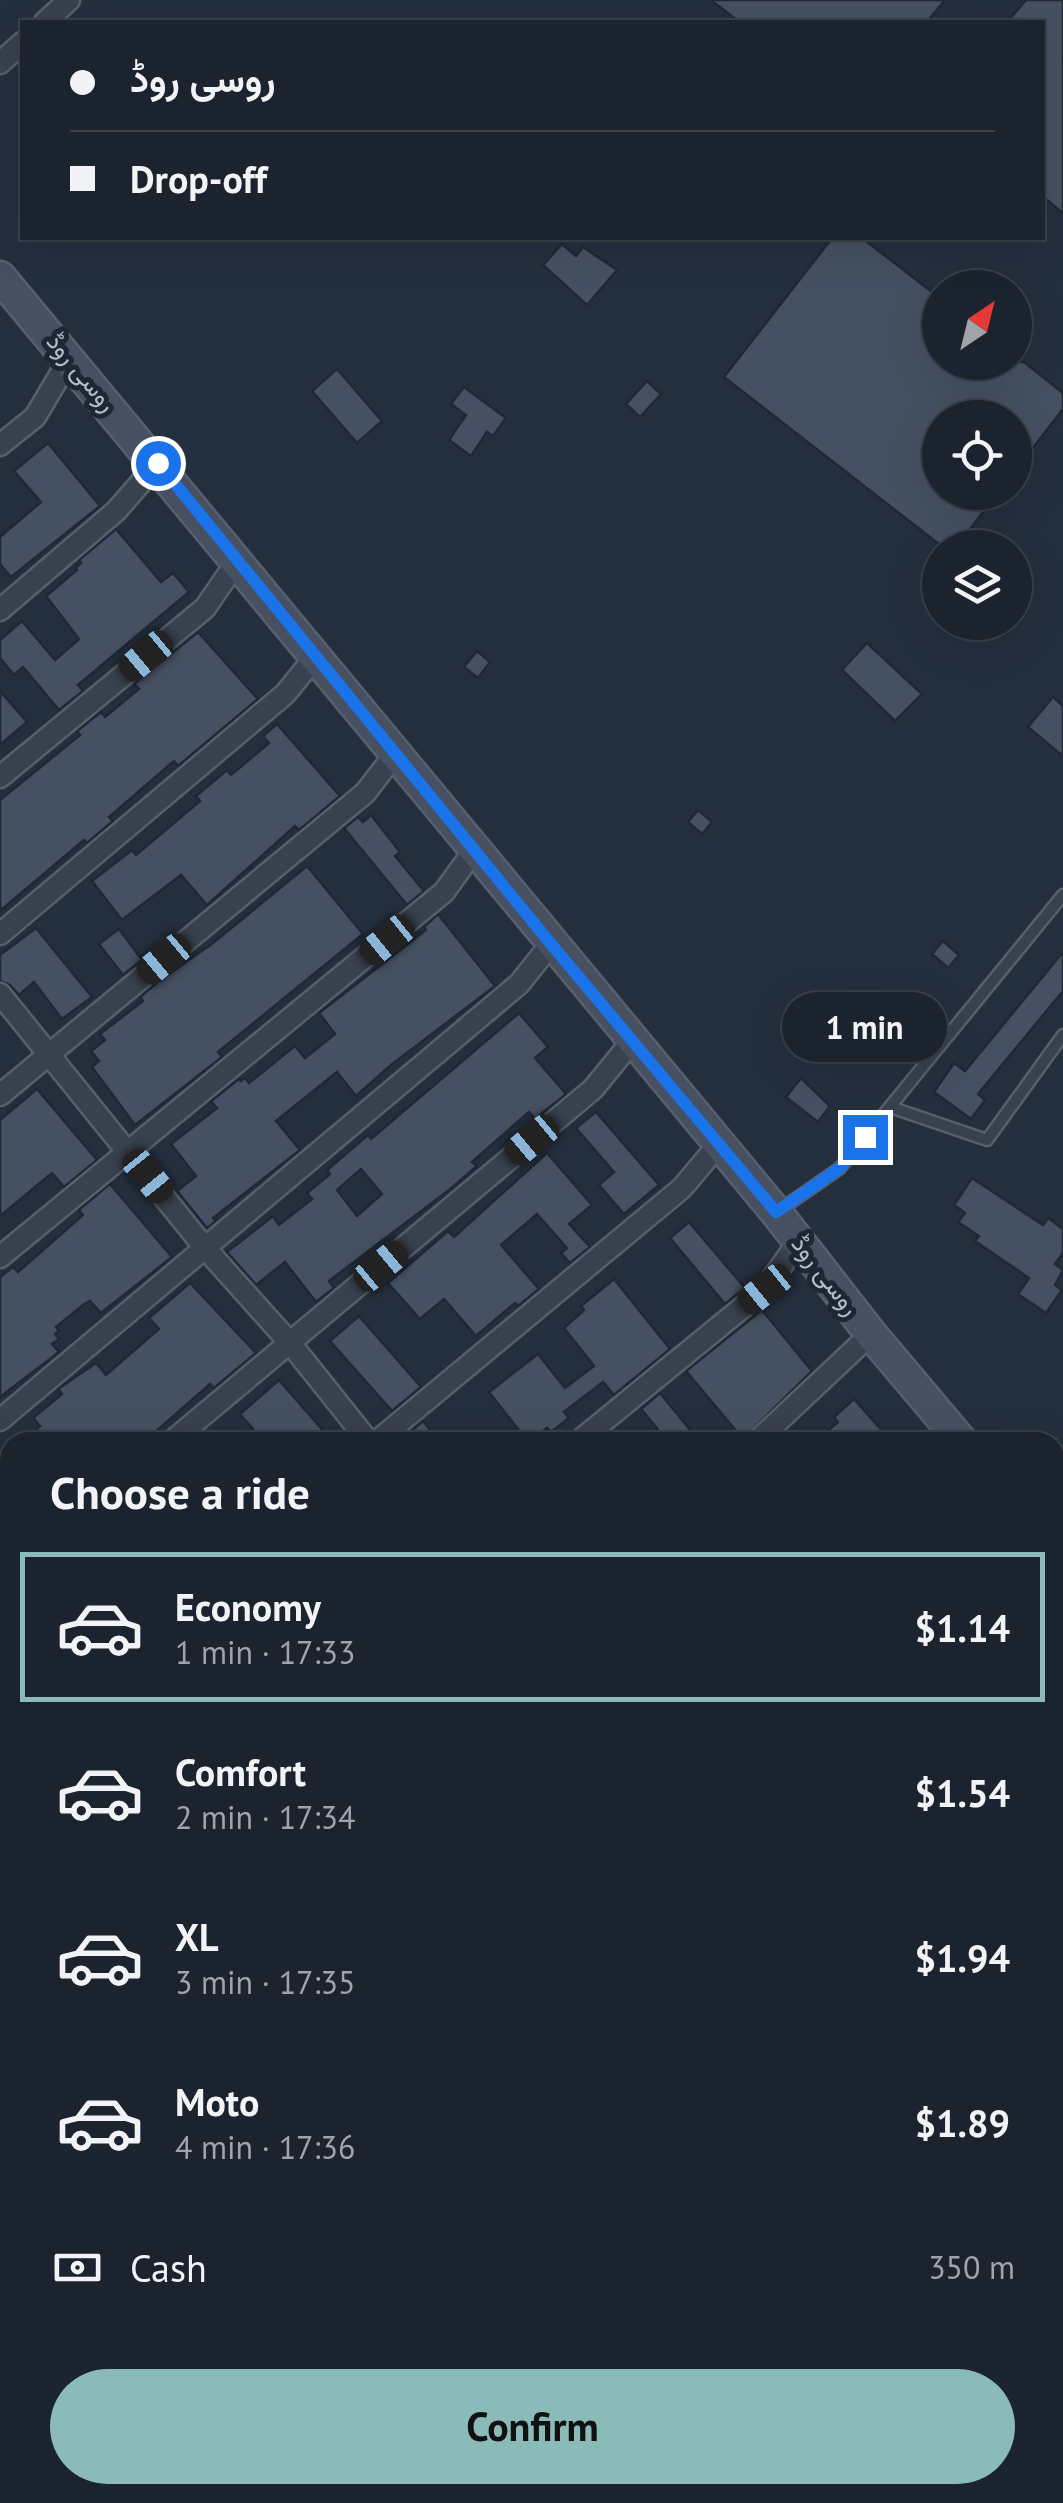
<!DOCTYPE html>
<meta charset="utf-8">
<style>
:root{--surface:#1b232e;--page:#282f3a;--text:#f1f3f6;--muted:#a0a4aa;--line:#39404a;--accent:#8bbbb9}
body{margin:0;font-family:"PT Sans",Vazirmatn,sans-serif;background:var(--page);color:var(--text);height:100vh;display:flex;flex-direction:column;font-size:38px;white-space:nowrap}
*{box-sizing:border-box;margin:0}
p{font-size:32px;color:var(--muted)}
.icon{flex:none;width:55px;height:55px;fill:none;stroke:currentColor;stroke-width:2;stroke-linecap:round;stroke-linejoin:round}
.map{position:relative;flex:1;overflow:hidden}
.side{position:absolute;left:0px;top:1432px;width:1065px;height:1072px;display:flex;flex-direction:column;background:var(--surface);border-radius:30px 30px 0 0;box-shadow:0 10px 40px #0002,0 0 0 2px var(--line)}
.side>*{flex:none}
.hud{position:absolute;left:20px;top:20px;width:1025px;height:220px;border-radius:0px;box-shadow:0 10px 40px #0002,0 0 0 2px var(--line);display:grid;align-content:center;height:220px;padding:0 50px;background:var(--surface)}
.needle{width:65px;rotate:35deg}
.fabs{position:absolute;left:922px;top:270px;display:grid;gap:20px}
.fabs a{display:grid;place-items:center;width:110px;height:110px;border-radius:50%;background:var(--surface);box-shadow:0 10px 40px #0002,0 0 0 2px var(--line);font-size:50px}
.end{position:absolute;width:45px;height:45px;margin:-22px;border:12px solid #1a73e8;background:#fff;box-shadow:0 0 0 5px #fff}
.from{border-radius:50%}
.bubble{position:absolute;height:70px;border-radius:35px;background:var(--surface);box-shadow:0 10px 40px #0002,0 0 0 2px var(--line);font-size:32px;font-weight:600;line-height:70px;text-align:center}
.car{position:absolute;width:30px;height:60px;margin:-30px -15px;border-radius:12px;box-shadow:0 0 8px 2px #0007;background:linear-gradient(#222 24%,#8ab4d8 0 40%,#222 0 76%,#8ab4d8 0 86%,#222 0)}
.hud b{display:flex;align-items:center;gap:35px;height:95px;font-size:38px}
.hud b+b{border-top:2px solid var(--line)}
.hud i{width:25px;height:25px;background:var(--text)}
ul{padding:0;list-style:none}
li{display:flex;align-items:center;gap:30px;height:150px;margin:0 20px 15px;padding:0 30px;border:5px solid transparent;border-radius:0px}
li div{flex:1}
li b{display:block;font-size:38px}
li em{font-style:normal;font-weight:600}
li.on{border-color:var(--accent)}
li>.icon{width:90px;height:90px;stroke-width:1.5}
h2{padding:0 50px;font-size:45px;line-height:120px}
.pay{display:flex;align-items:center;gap:25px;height:110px;padding:0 50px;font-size:38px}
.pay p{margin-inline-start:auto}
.action{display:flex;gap:20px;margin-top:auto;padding:20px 50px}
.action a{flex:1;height:115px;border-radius:60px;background:var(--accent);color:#111;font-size:40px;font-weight:600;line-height:115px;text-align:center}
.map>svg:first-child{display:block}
.building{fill:#455162;stroke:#1f2835;stroke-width:2.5;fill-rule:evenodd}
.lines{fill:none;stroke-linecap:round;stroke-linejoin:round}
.service-casing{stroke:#565f6c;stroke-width:15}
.minor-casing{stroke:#565f6c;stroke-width:25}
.secondary-casing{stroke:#565f6c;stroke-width:35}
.service{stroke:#38414e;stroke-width:10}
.minor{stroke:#38414e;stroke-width:20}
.secondary{stroke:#465061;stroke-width:30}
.route{stroke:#1a73e8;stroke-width:12}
.labels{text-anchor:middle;stroke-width:10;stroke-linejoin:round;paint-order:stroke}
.street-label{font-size:25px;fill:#b4bcc9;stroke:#1d2633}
</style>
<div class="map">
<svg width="1063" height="2503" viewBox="0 0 1063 2503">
<rect width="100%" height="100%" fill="#242f3e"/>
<!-- building -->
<g class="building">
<path d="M711,0H945L927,22H739Z"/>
<path d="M1026,0H1063V213L1042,196V22H1007Z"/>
<path d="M832,238H862L940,298V362H1024L1063,393V409L1015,471V418H940V492H998L956,548H944L724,377Z"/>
<path d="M562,244L576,256L583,247L617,270L587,305L543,265Z"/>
<path d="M337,369L382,421L357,443L312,391Z"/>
<path d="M647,381L661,394L640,417L626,404Z"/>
<path d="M464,387L506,418L493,436L487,432L471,456L449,440L466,415L451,404Z"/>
<path d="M48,443L100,506L11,577L0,564V537L41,502L14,471Z"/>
<path d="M116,529L161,582L173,573L189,592L78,685L83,691L59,710L23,667L14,675L0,658V640L22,621L55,660L79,639L46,596L77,570L75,568L81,563L79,560Z"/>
<path d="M198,632L258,699L178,766L174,761L109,817L113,821L87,843L84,840L0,911V800L80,735L77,731L101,712L105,717L139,689L134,684Z"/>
<path d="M867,643L922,694L895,721L842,670Z"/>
<path d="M477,651L490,662L478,678L464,667Z"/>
<path d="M0,691L27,722L0,745Z"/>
<path d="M1053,697L1063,706V756L1028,727Z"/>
<path d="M277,724L340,796L299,830L295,826L207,905L181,875L122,920L92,881L132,850L136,855L200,801L196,796L227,770L231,775L269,743L263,736Z"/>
<path d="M698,810L712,822L702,834L688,822Z"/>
<path d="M371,815L400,852L395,856L424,891L407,905L344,828L358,817L363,822Z"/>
<path d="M307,866L363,934L218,1052L222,1057L135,1125L92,1067L99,1061L91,1051L105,1040L100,1034L143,1001L140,997L159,981L213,943Z"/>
<path d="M438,914L495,986L391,1065L356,1096L337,1072L276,1121L300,1150L213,1218L216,1221L207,1228L177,1191L196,1176L171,1144L217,1108L211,1101L239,1079L241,1081L245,1078L249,1083L295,1046L305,1058L335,1034L319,1013L426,930L424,927Z"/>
<path d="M36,928L92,997L62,1019L34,982L19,995L10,985L0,981V955Z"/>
<path d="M119,929L142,960L123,975L99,944Z"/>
<path d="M943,941L959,955L948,968L932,954Z"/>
<path d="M1063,952V991L978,1094L985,1100L971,1119L934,1092L954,1063L965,1071Z"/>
<path d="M519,1013L548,1047L535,1058L566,1094L535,1119L529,1112L472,1162L477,1166L449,1190L329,1281L334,1288L316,1302L285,1262L256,1285L227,1252L273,1216L279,1225L312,1199L307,1193L330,1174L327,1170L368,1135L371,1139ZM361,1169L382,1194L357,1216L337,1190Z"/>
<path d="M801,1078L830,1106L818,1122L786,1097Z"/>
<path d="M37,1089L97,1160L64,1187L52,1173L0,1216V1120Z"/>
<path d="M596,1112L659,1185L624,1214L599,1185L614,1172L576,1128Z"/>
<path d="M547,1153L592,1205L569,1224L590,1247L570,1263L561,1253L567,1248L537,1214L501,1245L539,1289L518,1306L515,1303L476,1336L444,1299L420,1319L388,1283L448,1231L454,1237Z"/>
<path d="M972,1178L1043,1225L1048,1218L1063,1229V1253L1055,1264L1063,1270L1055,1285L1062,1290L1046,1313L1018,1294L1029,1278L975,1241L979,1236L958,1222L965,1213L954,1205Z"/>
<path d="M110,1184L172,1257L101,1313L90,1301L83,1305L56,1327L59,1331L55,1334L59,1339L52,1344L59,1352L0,1397V1277L13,1267L18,1272L83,1215L79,1211L81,1208Z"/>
<path d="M689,1222L745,1288L725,1304L670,1238Z"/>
<path d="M614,1279L670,1349L614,1395L603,1382L564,1412L569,1418L551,1432L547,1428L528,1442L489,1392L538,1354L565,1388L594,1366L564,1328L584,1310L581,1306Z"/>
<path d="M190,1283L256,1353L214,1388L210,1384L153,1434L158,1442H21L40,1426L33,1418L62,1394L58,1389L96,1363L106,1375L159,1329L149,1318Z"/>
<path d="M762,1310L812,1371L743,1439L686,1371Z"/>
<path d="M359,1316L421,1387L392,1411L330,1341Z"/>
<path d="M279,1380L333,1442H264L240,1414Z"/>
<path d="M660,1393L700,1442H668L641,1409Z"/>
<path d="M854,1399L892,1442H814L838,1422L834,1417Z"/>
<path d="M423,1421L440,1442H419L410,1432Z"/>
</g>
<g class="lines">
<defs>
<g id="service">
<path d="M890,1107L987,1140L1063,1035"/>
<path d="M777,1212L840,1168L1063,895"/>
</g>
<g id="minor">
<path d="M45,22L69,0"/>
<path d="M0,63L22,43"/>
<path d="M0,445L35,417L70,358"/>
<path d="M0,610L116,511L158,463"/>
<path d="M0,777L205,608L238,560"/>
<path d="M0,934L285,694L316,656"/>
<path d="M0,994L205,1248L290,1343L369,1442"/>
<path d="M0,1095L365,793L396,753"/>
<path d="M0,1257L444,892L475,849"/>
<path d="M0,1420L519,984L551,944"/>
<path d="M171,1442L593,1089L633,1040"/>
<path d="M376,1442L682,1188L719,1144"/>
<path d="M578,1442L765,1289L799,1241"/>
<path d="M756,1442L871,1334"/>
<path d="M0,1585L10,1576"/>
<path d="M1055,1724L1063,1717"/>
<path d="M0,1751L10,1743"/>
<path d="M1055,1884L1063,1877"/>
<path d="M0,1920L10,1912"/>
<path d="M1055,2070L1063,2064"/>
<path d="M0,2090L10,2082"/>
<path d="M1055,2239L1063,2232"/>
<path d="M0,2271L10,2283"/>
<path d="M1055,2379L1063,2383"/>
<path d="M0,2436L10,2427"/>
<path d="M186,2495L192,2503"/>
<path d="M867,2495L881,2503"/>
<path d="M128,2503L138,2495"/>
<path d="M328,2503L338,2495"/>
<path d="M540,2503L550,2495"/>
<path d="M729,2503L739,2495"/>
</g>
<g id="secondary">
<path d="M0,277L776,1212L871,1334L962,1442"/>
<path d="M1055,1554L1063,1564"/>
</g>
</defs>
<!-- service casing -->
<use href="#service" class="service-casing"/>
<!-- minor casing -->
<use href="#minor" class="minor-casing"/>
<!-- secondary casing -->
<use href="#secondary" class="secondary-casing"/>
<!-- service -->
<use href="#service" class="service"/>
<!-- minor -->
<use href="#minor" class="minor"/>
<!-- secondary -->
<use href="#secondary" class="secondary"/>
</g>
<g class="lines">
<!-- route -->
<path class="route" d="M158,463L551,944L776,1212L840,1168L865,1137"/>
</g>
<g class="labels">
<!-- street labels -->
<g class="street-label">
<text transform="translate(82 372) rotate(50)" y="9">روسی روڈ</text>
<text transform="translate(826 1275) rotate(52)" y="9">روسی روڈ</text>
</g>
</g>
</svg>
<div class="fabs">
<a><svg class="needle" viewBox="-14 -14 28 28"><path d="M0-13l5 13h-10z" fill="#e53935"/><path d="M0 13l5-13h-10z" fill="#a0a4aa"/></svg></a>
<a><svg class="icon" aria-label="locate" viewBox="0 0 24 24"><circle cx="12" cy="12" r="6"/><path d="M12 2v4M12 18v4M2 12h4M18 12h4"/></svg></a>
<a><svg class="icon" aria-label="layers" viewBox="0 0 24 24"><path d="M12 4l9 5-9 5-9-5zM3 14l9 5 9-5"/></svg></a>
</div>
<i class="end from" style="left:158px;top:463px"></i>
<i class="end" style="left:865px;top:1137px"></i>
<div class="bubble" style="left:782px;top:992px;width:165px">1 min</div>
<i class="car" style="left:146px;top:656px;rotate:230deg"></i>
<i class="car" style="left:387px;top:940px;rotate:231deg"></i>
<i class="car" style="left:164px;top:959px;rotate:230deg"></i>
<i class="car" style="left:532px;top:1140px;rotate:230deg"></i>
<i class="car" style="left:148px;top:1176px;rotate:141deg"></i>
<i class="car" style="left:381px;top:1266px;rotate:50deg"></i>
<i class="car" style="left:765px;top:1289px;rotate:231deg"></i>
<div class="hud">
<b><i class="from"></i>روسی روڈ</b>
<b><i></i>Drop-off</b>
</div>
<section class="side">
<h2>Choose a ride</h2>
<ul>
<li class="on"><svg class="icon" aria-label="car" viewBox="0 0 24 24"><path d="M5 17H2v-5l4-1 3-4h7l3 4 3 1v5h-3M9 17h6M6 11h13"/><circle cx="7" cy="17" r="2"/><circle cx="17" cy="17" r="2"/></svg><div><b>Economy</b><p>1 min · 17:33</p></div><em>$1.14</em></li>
<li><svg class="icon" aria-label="car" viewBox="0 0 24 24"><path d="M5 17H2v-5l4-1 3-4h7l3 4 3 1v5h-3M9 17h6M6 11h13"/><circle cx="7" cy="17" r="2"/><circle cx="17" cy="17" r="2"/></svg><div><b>Comfort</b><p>2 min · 17:34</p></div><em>$1.54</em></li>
<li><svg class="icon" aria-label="car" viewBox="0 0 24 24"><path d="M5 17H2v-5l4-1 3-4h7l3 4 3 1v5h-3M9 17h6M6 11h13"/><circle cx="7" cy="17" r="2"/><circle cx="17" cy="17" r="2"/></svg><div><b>XL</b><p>3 min · 17:35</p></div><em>$1.94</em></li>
<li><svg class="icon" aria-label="car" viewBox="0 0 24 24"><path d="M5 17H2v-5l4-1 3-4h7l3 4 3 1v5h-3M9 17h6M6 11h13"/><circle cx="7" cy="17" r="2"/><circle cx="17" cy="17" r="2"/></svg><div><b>Moto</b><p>4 min · 17:36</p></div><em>$1.89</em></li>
</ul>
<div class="pay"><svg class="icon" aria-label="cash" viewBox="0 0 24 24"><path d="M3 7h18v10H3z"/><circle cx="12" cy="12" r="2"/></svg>Cash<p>350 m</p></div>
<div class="action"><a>Confirm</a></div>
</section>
</div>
